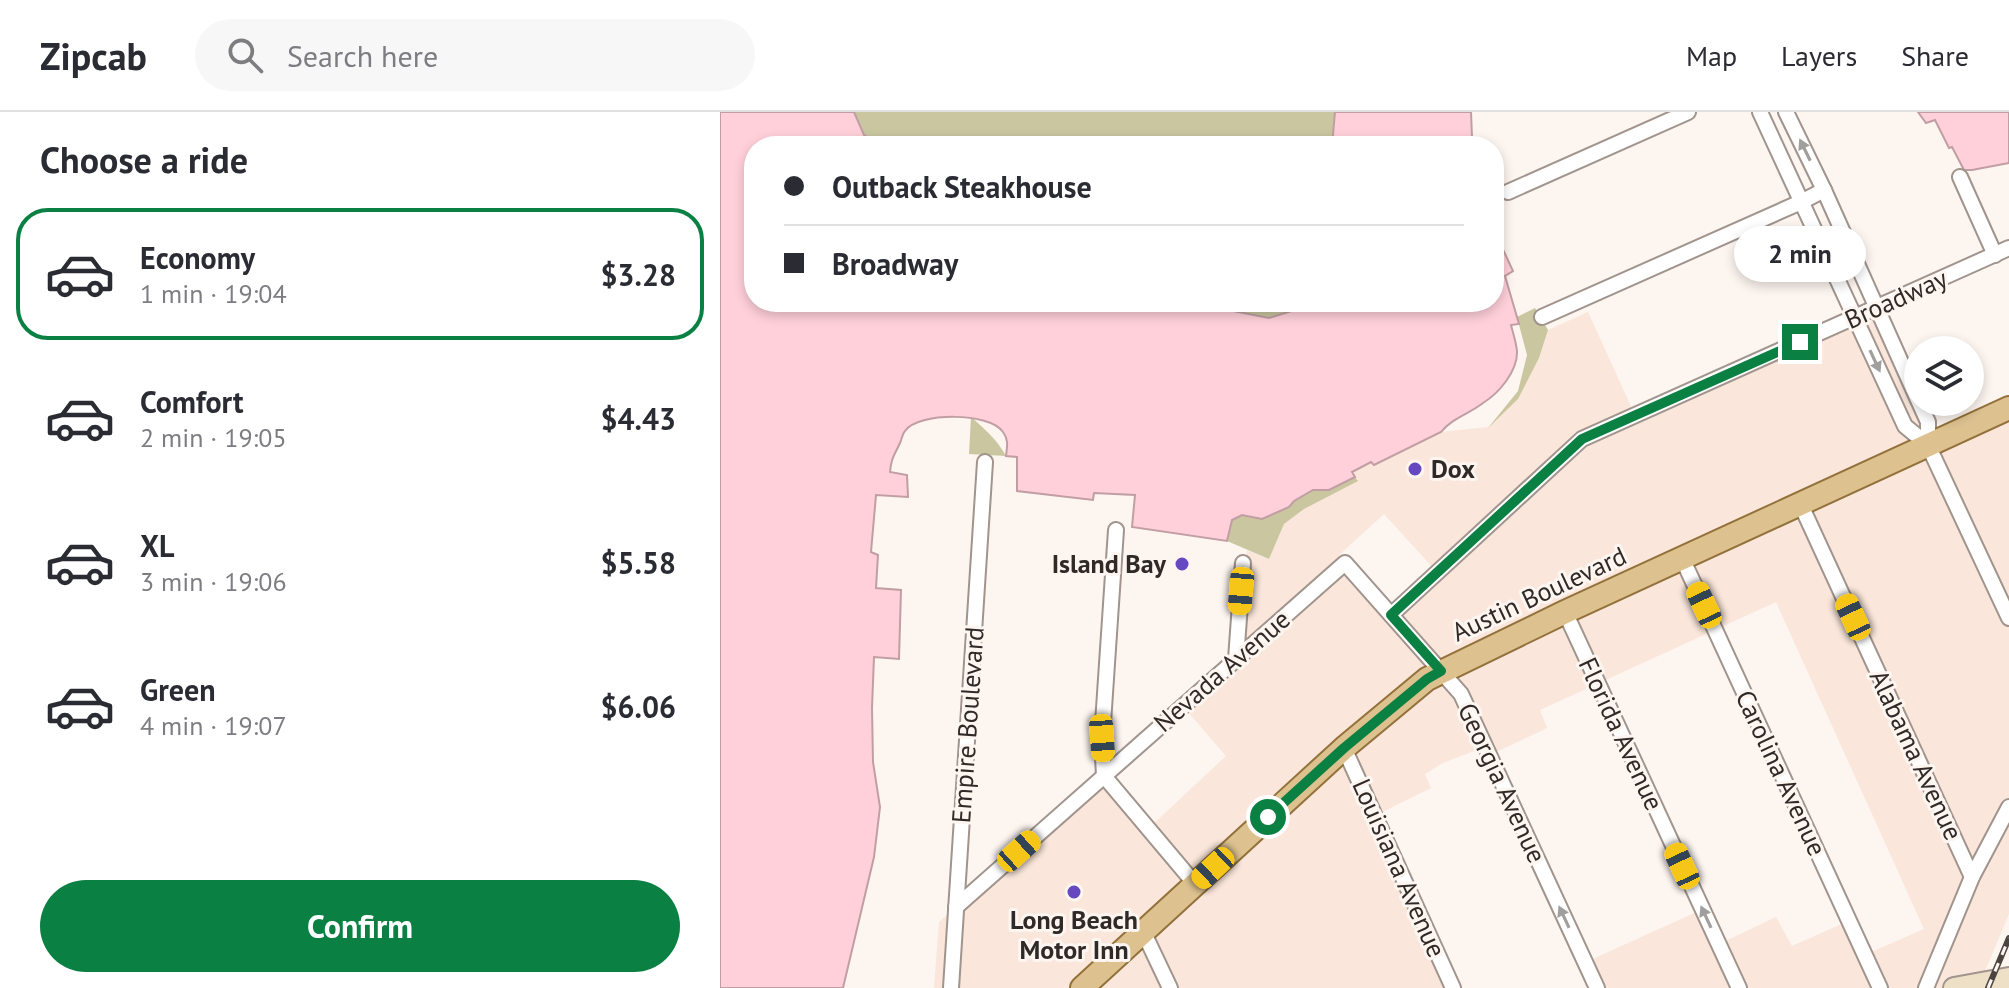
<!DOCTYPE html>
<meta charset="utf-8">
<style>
:root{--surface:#fff;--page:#f7f7f7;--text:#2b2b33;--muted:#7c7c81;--line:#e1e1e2;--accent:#0b8043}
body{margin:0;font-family:"PT Sans",sans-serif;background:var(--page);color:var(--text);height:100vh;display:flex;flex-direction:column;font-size:30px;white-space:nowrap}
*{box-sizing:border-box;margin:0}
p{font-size:26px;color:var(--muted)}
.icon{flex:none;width:44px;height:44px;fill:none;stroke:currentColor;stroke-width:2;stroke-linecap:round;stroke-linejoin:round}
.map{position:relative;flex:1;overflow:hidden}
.side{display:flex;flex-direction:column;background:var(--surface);width:720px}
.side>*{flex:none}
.guide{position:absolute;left:24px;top:24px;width:760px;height:176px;border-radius:32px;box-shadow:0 4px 12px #0003;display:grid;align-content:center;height:176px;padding:0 40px;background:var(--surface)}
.tools{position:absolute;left:1184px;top:224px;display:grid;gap:16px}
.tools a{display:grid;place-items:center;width:80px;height:80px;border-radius:50%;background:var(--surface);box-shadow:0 4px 12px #0003;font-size:40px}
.end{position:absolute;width:36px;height:36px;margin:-18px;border:10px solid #0b8043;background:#fff;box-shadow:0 0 0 4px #fff}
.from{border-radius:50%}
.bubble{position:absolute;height:56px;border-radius:28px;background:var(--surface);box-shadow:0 4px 12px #0003;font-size:26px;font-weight:800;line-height:56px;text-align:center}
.car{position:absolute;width:24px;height:48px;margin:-24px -12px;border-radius:10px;box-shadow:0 0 6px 2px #0007;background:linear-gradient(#f5c518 24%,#345 0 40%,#f5c518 0 76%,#345 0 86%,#f5c518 0)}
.guide b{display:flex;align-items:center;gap:28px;height:76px;font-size:30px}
.guide b+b{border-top:2px solid var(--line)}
.guide i{width:20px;height:20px;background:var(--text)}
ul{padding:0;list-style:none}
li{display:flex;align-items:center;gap:24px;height:132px;margin:0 16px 12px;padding:0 24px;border:4px solid transparent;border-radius:32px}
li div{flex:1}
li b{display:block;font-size:30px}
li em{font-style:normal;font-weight:800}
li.current{border-color:var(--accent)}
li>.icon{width:72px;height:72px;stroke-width:1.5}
h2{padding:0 40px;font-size:36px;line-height:96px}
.action{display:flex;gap:16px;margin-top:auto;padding:16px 40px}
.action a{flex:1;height:92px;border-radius:48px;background:var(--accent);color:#fff;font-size:32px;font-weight:800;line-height:92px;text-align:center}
header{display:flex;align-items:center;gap:48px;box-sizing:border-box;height:112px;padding:0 40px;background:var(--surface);border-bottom:2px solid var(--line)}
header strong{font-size:38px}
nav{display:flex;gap:44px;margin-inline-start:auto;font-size:28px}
.search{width:560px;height:72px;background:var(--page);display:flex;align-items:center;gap:20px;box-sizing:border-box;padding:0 28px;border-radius:44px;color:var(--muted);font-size:30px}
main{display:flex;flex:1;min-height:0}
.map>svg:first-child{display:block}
.built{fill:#fae6da;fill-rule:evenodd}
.green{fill:#c9c6a0}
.water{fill:#ffd0d9;stroke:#c19ea4;stroke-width:2}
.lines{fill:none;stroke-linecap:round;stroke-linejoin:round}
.minor-casing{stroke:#a0948d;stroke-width:18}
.secondary-casing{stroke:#a0948d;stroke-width:24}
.primary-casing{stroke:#92713a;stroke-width:26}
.minor{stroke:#fff;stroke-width:14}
.secondary{stroke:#eee0c7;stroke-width:20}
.primary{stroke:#ddc18f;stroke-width:22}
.rail-casing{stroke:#4b4542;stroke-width:6}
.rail{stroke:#fdf5f0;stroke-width:3;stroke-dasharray:9;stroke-linecap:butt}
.oneway{fill:#a19f9e}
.route{stroke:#0b8043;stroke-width:10}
.poi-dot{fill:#6649c1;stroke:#fdf5f0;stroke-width:3}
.labels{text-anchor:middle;stroke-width:6;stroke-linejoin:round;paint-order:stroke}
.street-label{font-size:26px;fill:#2f2a27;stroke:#fdf5f0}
.poi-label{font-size:26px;font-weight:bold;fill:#2f2a27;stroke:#fdf5f0;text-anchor:start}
</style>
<header>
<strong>Zipcab</strong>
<div class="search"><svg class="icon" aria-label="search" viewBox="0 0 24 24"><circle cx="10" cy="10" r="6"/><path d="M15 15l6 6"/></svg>Search here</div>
<nav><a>Map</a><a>Layers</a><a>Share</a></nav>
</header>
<main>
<section class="side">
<h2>Choose a ride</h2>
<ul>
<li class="current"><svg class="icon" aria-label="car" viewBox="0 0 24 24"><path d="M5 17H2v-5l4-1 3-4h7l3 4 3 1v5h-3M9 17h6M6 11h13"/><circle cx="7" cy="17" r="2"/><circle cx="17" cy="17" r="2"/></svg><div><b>Economy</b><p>1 min · 19:04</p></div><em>$3.28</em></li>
<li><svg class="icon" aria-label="car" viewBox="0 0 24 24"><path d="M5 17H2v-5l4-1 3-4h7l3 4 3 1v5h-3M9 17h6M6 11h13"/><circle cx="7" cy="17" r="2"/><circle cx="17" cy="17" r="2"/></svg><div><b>Comfort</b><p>2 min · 19:05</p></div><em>$4.43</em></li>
<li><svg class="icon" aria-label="car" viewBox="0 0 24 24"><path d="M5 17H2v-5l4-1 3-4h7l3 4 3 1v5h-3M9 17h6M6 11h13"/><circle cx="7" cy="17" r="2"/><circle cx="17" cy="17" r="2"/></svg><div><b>XL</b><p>3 min · 19:06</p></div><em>$5.58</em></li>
<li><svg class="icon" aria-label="car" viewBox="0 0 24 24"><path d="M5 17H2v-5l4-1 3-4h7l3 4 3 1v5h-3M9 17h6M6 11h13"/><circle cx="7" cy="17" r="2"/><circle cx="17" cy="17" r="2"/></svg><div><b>Green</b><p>4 min · 19:07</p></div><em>$6.06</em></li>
</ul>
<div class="action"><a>Confirm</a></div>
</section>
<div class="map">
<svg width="1289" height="876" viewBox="0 0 1289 876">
<rect width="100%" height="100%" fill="#fdf5f0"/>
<!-- built -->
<path class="built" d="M1158,194L1215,317L1289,286V802L1258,876H876L866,850L981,798L997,833L1056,805L1072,834L1131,808L1149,841L1204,817L1056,490L820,598L827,616L770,643L767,634L723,651L705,662L711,676L654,704L732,876H214L219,810L384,667L429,716L506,644L462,593L517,544L527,438L549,447L564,412L584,397L638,368L631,360L651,350L655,353L721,320L768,315L798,287L819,246L828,218L868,200L914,301ZM664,402L716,459L671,500L619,443Z"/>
<!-- green -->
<g class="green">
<path d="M134,0H615L612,34H163L144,23Z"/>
<path d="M489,190H600L550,206L498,196Z"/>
<path d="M815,196L828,218L819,246L798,287L768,316L798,279L807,243L797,205Z"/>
<path d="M251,305C265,317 277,328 286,344L249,342Z"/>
<path d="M635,365L638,369L584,397L564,412L549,447L507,429L511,408L522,403L574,389L593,377H609Z"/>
</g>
<!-- water -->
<g class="water">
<path d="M0,0H134L144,23L163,34H34V190H489L498,196L549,206L600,190H774V134L780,131L793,159L785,164L799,212L791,213C793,221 796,230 797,239C798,259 779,281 763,291C749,302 732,306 721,320L654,353L651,350L632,360L635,365L609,378H593L574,389L569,395L542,407L522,403L512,408L507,429L412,415L415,383L374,381L373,388L297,379V345L286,344C287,335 289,328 283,320C270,300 198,300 185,319C182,322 182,327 180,331C175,342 171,346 170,360L187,363L188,385L156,383L151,440L158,443L156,476L181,478L179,547L154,545L152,596L153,650L160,695L154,745L123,876H0Z"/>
<path d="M615,0H751L752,25L749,34H612Z"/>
<path d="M1198,0H1289V51L1252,58H1244L1232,35L1229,36L1215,8L1206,11Z"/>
</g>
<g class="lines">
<defs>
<g id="minor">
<path d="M1040,0L1185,314L1208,333"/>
<path d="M1066,0L1104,78L1198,288"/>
<path d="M1240,65L1275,143"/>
<path d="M788,80L968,0"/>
<path d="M822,205L1081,90L1104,78"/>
<path d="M1199,290L1208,310V333L1289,506"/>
<path d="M1080,391L1252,765"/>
<path d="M396,418L382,626L384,664L475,772"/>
<path d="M962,446L1160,876"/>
<path d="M845,500L1019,876"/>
<path d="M671,503L862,327L1289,136"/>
<path d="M516,547L523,451"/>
<path d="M624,636L733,876"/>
<path d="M236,795L625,451L741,582L877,876"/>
<path d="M423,819L450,876"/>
<path d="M231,876L265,350"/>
<path d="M1206,876L1252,765L1289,695"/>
</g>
<path id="secondary" d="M1234,876L1289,866"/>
<path id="primary" d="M362,876L624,636L707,567L845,500L1289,296"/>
</defs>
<!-- minor casing -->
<use href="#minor" class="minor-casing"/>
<!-- secondary casing -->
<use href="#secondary" class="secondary-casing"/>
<!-- primary casing -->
<use href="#primary" class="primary-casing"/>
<!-- minor -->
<use href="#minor" class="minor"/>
<!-- secondary -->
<use href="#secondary" class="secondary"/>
<!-- primary -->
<use href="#primary" class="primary"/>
<defs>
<path id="rail" d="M1268,876L1289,826"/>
</defs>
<!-- rail casing -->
<use href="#rail" class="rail-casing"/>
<!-- rail -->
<use href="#rail" class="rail"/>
</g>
<!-- one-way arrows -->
<defs><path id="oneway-solid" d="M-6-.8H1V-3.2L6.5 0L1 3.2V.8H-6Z" transform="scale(2)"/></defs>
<g class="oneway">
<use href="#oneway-solid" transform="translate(1085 38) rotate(-116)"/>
<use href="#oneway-solid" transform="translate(1155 249) rotate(65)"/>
<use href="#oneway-solid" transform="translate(844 805) rotate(-115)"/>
<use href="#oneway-solid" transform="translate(986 805) rotate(-115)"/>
</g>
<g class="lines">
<!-- route -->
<path class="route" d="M548,705L624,636L707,567L721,559L671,503L862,327L1080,230"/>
</g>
<!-- markers -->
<g class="poi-dot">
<circle cx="695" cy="357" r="8"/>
<circle cx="462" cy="452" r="8"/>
<circle cx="354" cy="780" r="8"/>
</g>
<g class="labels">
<!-- street labels -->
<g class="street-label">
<text transform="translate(1176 187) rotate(-24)" y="9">Broadway</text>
<text transform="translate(819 482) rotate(-25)" y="9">Austin Boulevard</text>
<text transform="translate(502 559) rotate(-41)" y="9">Nevada Avenue</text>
<text transform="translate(248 613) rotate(-86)" y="9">Empire Boulevard</text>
<text transform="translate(901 622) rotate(65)" y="9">Florida Avenue</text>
<text transform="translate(1196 643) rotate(65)" y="9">Alabama Avenue</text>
<text transform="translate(1061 661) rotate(65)" y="9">Carolina Avenue</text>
<text transform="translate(782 671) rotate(65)" y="9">Georgia Avenue</text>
<text transform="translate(679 756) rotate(66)" y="9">Louisiana Avenue</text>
</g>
<!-- poi labels -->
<g class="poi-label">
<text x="711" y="366">Dox</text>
<text x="446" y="461" text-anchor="end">Island Bay</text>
<text x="354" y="817" text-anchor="middle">Long Beach<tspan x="354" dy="30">Motor Inn</tspan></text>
</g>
</g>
</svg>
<div class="tools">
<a><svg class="icon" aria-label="layers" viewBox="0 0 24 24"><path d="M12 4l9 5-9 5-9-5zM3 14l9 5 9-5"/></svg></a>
</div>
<i class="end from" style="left:548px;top:705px"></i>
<i class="end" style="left:1080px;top:230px"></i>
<div class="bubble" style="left:1014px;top:114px;width:132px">2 min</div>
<i class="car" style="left:521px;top:479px;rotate:185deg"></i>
<i class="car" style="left:984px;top:493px;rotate:335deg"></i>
<i class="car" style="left:1133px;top:505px;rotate:335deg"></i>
<i class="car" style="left:382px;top:626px;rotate:176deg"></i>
<i class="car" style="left:299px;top:739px;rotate:48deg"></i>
<i class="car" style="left:962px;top:754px;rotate:335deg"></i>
<i class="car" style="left:493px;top:756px;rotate:227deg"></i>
<div class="guide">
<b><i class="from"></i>Outback Steakhouse</b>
<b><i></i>Broadway</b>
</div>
</div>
</main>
